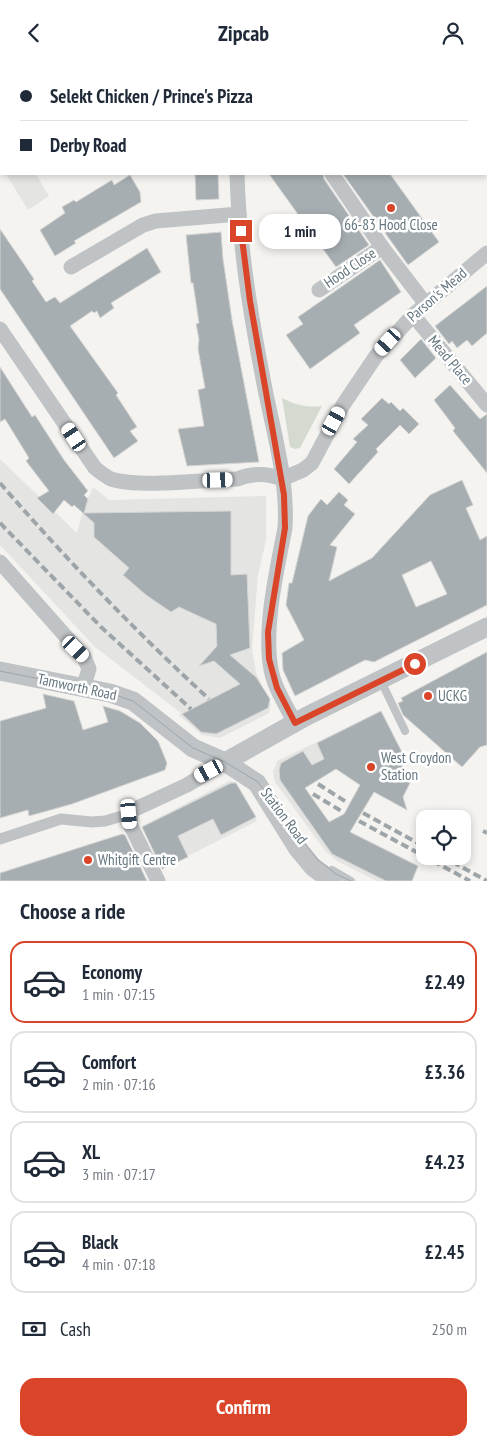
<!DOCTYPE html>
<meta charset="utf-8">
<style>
:root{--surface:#fff;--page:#f2f2f3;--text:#1f2937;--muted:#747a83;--line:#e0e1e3;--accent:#da4429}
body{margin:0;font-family:"PT Sans Narrow",sans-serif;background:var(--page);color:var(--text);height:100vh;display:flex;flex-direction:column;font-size:19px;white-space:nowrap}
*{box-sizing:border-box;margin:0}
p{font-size:16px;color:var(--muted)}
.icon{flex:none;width:28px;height:28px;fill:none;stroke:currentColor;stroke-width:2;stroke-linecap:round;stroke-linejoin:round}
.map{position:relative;height:816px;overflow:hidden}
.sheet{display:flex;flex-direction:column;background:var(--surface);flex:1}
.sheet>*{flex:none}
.banner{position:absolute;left:0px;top:0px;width:488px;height:110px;box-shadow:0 2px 8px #0003;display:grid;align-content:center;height:110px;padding:0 20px;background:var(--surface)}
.buttons{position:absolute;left:416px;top:745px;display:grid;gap:10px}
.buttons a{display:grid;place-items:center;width:55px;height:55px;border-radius:10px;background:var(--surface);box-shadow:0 2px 8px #0003;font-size:25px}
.end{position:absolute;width:22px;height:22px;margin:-11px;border:6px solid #da4429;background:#fff;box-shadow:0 0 0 2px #fff}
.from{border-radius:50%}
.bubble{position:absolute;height:35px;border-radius:15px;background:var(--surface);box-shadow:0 2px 8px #0003;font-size:16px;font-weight:700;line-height:35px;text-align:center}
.car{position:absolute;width:15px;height:30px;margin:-15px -8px;border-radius:6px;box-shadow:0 0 4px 1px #0007;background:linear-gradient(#fff 24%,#345 0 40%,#fff 0 76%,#345 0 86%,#fff 0)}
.banner b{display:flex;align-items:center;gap:18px;height:48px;font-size:19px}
.banner b+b{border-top:1px solid var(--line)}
.banner i{width:12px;height:12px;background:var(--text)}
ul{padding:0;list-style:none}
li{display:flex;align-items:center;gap:15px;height:82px;margin:0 10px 8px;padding:0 10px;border:2px solid var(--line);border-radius:15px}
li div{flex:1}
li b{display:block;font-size:19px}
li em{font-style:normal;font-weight:700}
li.active{border-color:var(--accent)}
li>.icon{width:45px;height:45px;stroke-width:1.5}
h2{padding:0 20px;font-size:22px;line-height:60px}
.pay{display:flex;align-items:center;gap:12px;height:55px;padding:0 20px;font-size:19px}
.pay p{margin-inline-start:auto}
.cta{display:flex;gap:10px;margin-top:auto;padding:10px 20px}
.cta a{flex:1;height:58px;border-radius:15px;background:var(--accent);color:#fff;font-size:20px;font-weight:700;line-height:58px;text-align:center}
header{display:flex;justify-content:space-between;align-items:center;height:65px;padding:0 20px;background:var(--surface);font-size:22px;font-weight:700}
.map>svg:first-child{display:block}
.built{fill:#e4e5e3}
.green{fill:#d5dad1}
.building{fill:#a6aeb2;stroke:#d5d5d3;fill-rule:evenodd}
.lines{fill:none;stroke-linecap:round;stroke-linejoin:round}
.service{stroke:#bfc3c6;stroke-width:8}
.pedestrian{stroke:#bfc3c6;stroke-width:11}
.minor{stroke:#bfc3c6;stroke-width:15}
.tertiary{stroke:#bfc3c6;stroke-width:19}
.tram{stroke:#9ea5a9;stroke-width:1}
.rail{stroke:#9ea5a9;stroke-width:4;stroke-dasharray:8 4;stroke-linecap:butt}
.route{stroke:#da4429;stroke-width:6}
.poi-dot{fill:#da4429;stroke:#fff;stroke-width:2}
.labels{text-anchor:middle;stroke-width:5;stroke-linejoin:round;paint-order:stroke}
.poi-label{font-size:15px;fill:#64757f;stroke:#fff;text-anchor:start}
.street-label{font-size:15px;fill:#64757f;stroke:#fff}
</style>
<header><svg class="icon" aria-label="back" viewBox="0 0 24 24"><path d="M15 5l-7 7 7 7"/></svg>Zipcab<svg class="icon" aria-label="person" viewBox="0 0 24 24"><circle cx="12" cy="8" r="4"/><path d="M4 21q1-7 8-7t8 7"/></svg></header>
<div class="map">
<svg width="487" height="816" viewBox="0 0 487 816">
<rect width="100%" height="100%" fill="#f4f3f0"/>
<!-- built -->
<g class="built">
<path d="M0,0H158V1H1V100Z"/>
<path d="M6,109H36L49,131L28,145Z"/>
<path d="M0,394L77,468L83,445L93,422L109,435L266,431V475L258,510L252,584L256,608L271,640L269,648L220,673L202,670L179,650L181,648L95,582L0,480Z"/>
<path d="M342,665L356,692L305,723L329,757L332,755L337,761L412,816H377L339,797L326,787L275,717L273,707L277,696Z"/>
<path d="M229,716L236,717L257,756L162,804L142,761Z"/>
</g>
<!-- green -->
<path class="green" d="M282,333C296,340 307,343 322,341L300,383L295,384L290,382Z"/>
<!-- building -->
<g class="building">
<path d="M195,109H218L219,134L196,135Z"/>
<path d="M269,109H323L324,114L369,180L336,202Z"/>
<path d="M343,109H390L439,177L408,200Z"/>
<path d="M130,110L140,127L141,137L74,176L76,178L55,191L40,165L65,148L62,142L74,135L76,137L112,115L114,120Z"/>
<path d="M0,164L34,214L32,216L46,237L55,232L60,238L147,183L161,207L111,238L114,243L100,253L97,246L94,248L92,246L70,261L118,328L116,330L137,362L130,366L138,376L114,393L0,224Z"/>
<path d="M221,167L223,194L232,255L259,397L187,401L178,364L204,361L198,325L205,323L198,284L199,274L196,259L199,258L193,218H191L186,170Z"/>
<path d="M380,195L401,227L354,260L360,268L310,304L286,270L303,259L298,252Z"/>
<path d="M487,221V268L472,281L467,275L457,283L452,276L449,279L435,261Z"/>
<path d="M421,274L436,293L415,313L400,295Z"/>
<path d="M0,302L32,352L35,350L64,395L88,426L84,430L88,434L84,448L231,446V510L247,509L250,583L230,590L256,612L270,634L268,643L216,669L201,667L182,649L240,619L214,596L199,601L217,581L216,559L179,542L171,547L146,530L123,510L129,503L94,472V458L74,440L72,442L64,435L53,449L37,433L49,426L26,396L29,393L5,354L0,357Z"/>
<path d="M450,320L480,354L487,349V408L453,366L455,363L434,335Z"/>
<path d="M382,333L389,339L391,337L400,346L403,343L419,359L409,369L400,360L376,384L378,387L349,419L334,404L357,377L353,374L368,360L361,354Z"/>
<path d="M462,415L473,440L466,443L480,475L487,471V540L374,597L365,595L295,631L283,605L282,588L304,575L286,540L289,518H292L308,451L321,434L327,440L339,427L348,435L344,440L355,449L330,480L337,482L329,516L372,493L430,430ZM431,496L447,529L416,542L402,510Z"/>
<path d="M487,587V680L480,682L462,702L403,650L398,638L403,636L401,633Z"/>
<path d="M43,629L74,636L83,665L108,657L103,641L120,646L140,658L158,676L167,698L165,705L72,739L29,751L28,745L0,753V656L46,643Z"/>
<path d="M381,646L407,697L401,699L410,718L403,732L407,745L374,727L350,767L418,801L412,816H386L332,789L280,715L279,705L281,698L303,686L312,700L324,694L317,678ZM336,704L360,720L344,749L329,757L305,723Z"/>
<path d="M231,718H236L256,752L221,770L213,754L178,771L188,792L162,804L142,762Z"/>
<path d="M122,769L125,770L147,816H0V808Z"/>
</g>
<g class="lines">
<!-- service -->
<g class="service">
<path d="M299,1L300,0"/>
<path d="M381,616L405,666"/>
<path d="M332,805L351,816"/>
</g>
<!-- pedestrian -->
<path class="pedestrian" d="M0,774L61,754L92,757L105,756L129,749"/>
<!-- minor -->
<g class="minor">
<path d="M235,0V1"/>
<path d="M237,109C239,181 251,253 265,324C274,369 288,416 285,463C277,505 262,567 272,609C276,626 287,642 295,658"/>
<path d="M332,109L382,182L425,238"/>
<path d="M71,202L143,160L156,156L239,149"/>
<path d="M319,225L382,182"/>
<path d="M413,250L487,340"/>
<path d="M0,264L95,403C100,407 105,411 111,414C139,423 206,415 237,414C252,408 267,408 282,414"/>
<path d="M282,414L303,405L312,398L343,340L376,291L413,250L487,188"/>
<path d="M0,497L84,592L89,604L83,623"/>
<path d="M158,816L130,759L131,746L187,720L225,697"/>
</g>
<!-- tertiary -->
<g class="tertiary">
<path d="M0,606L110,628L133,636L193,683L225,697L257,718L298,784L313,802L332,816"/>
<path d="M225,697L307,651L487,562"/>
</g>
<!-- tram -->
<path class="tram" d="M0,606L110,628L133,636L193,683L225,697L258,717L317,794L336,809L351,816"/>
<!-- rail -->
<g class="rail">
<path d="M0,418C66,494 135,566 209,634"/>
<path d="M0,458L101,562L191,644"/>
<path d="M318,719L348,738"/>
<path d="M313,729L343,747"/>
<path d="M363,748L425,782"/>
<path d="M359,756L470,816"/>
<path d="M483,766L487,768"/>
<path d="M442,791L487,816"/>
</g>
</g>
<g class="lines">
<!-- route -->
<path class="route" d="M241,166L250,236L284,430L285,463L268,567L269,594L277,623L295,658L415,599"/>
</g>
<!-- markers -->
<g class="poi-dot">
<circle cx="391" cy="143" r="5"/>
<circle cx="428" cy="631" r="5"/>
<circle cx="371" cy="702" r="5"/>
<circle cx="88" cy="795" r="5"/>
</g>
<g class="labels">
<!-- poi labels -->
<g class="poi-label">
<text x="391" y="165" text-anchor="middle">66-83 Hood Close</text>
<text x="438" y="636">UCKG</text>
<text x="381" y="698">West Croydon<tspan x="381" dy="17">Station</tspan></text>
<text x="98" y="800">Whitgift Centre</text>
</g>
<!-- street labels -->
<g class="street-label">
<text transform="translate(350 203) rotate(-34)" y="5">Hood Close</text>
<text transform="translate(437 230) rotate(-41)" y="5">Parson's Mead</text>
<text transform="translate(450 295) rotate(50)" y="5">Mead Place</text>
<text transform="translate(77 622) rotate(12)" y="5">Tamworth Road</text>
<text transform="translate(284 751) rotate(53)" y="5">Station Road</text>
</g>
</g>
</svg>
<div class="buttons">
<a><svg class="icon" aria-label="locate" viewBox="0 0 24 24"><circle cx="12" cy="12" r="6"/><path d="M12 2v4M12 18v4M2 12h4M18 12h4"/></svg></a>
</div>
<i class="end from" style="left:415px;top:599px"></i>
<i class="end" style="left:241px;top:166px"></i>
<div class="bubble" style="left:259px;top:149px;width:82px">1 min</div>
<i class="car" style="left:388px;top:277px;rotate:222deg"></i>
<i class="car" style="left:334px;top:356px;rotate:29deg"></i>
<i class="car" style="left:74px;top:372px;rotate:326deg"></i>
<i class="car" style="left:218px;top:415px;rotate:88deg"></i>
<i class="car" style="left:76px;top:584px;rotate:134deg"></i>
<i class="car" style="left:209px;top:706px;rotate:242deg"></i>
<i class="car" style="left:129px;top:749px;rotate:175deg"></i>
<div class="banner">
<b><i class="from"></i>Selekt Chicken / Prince's Pizza</b>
<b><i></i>Derby Road</b>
</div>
</div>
<section class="sheet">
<h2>Choose a ride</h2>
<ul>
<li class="active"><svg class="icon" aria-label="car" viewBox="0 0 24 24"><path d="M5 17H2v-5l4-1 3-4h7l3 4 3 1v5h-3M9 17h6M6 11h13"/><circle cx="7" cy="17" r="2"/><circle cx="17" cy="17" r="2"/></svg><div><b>Economy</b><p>1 min · 07:15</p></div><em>£2.49</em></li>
<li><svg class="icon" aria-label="car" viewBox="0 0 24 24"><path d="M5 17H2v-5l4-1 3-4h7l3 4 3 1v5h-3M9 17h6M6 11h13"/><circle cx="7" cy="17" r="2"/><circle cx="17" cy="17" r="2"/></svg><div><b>Comfort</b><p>2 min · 07:16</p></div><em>£3.36</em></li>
<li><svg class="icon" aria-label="car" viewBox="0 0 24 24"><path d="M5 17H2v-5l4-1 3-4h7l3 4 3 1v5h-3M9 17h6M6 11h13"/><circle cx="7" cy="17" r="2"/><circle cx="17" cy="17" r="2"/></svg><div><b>XL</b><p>3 min · 07:17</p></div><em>£4.23</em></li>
<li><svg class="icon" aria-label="car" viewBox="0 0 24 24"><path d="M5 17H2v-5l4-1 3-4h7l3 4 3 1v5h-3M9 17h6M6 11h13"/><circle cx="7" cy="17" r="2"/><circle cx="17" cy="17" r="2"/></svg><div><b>Black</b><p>4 min · 07:18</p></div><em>£2.45</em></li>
</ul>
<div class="pay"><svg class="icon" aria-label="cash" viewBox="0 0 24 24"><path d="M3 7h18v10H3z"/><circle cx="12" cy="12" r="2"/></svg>Cash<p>250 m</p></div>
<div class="cta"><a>Confirm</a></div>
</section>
